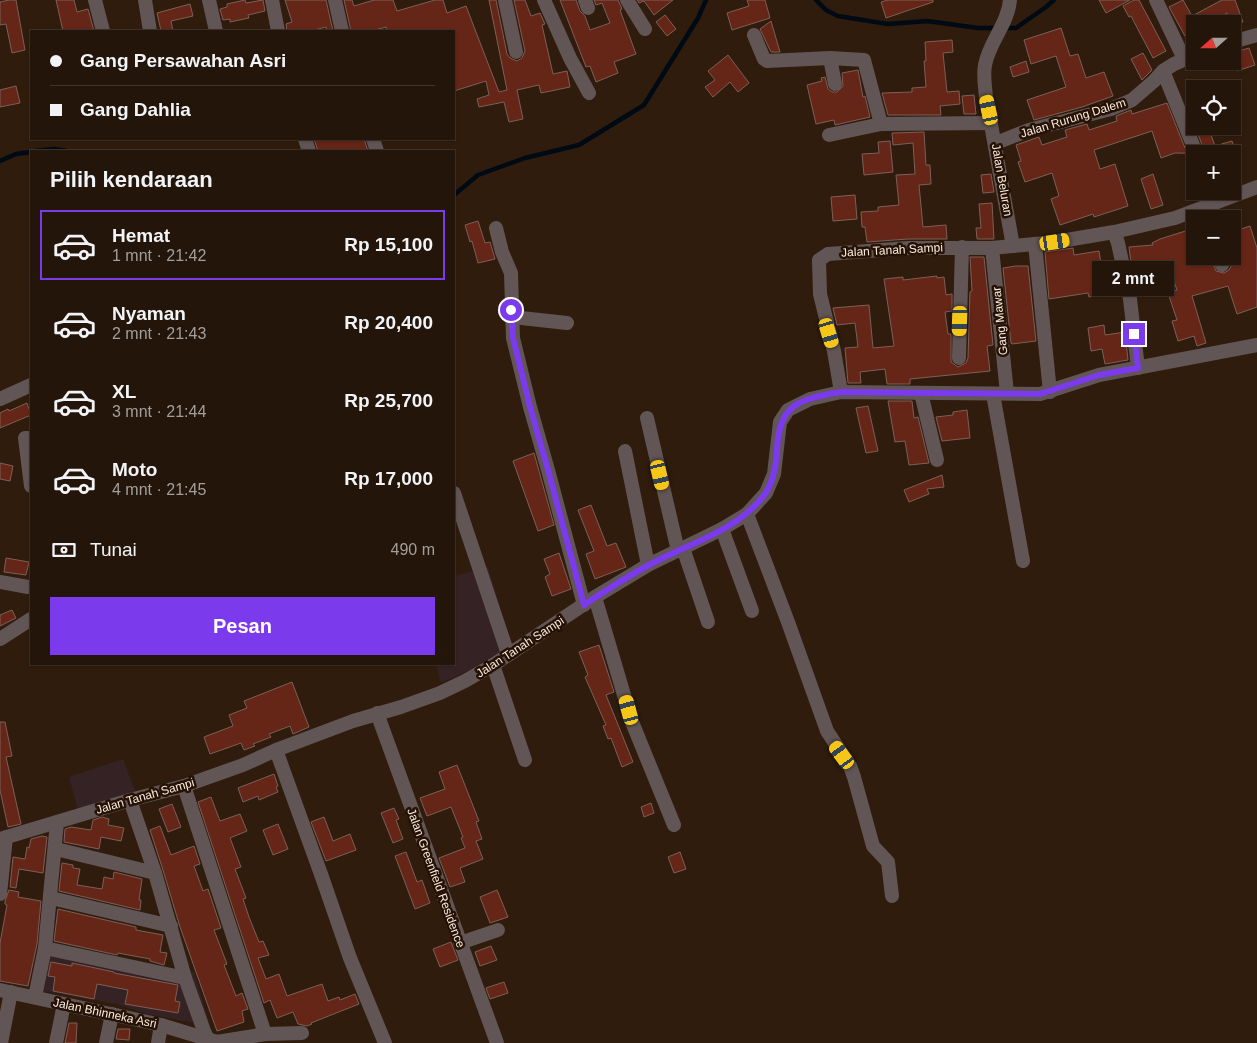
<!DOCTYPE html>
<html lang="id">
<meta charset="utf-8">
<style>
:root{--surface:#23150a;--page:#2b1e13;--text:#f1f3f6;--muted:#a39f9c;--line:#40342b;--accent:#7c3aed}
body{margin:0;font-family:Helvetica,sans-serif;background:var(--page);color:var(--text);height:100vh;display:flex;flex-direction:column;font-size:19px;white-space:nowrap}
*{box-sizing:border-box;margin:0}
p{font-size:16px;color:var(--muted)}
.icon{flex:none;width:28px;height:28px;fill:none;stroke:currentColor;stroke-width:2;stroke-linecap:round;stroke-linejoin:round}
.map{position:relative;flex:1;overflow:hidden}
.drawer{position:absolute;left:30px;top:150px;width:425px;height:515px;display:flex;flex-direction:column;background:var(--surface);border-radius:0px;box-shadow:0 1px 4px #0004,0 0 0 1px var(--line)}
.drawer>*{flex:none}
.hud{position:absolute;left:30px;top:30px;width:425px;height:110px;border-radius:0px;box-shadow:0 1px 4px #0004,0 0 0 1px var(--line);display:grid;align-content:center;height:110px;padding:0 20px;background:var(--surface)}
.needle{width:32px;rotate:249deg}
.buttons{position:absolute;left:1186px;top:15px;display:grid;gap:10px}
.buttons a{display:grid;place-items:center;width:55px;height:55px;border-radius:0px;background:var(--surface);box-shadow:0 1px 4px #0004,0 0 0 1px var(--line);font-size:25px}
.end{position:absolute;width:22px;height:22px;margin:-11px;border:6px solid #7c3aed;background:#fff;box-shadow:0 0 0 2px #fff}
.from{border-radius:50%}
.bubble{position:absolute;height:35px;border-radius:0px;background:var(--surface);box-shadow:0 1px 4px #0004,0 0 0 1px var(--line);font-size:16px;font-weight:700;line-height:35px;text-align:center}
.car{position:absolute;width:15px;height:30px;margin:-15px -8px;border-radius:6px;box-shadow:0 0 4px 1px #0007;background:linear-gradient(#f5c518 24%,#345 0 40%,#f5c518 0 76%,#345 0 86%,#f5c518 0)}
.hud b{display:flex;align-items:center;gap:18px;height:48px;font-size:19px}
.hud b+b{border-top:1px solid var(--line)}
.hud i{width:12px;height:12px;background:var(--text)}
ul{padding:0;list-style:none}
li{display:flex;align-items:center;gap:15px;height:70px;margin:0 10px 8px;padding:0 10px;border:2px solid transparent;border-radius:0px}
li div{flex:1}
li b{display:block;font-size:19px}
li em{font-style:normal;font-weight:700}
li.current{border-color:var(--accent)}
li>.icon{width:45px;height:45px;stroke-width:1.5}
h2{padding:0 20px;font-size:22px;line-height:60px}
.pay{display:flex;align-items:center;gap:12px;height:55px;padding:0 20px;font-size:19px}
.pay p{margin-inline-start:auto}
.primary-button{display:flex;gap:10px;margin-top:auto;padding:10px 20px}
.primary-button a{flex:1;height:58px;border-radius:0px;background:var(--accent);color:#fff;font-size:20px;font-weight:700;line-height:58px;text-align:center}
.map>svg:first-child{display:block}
.commercial{fill:#352224}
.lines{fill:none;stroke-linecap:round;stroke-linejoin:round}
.stream{stroke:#000a14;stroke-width:4.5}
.building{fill:#662617;stroke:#7c5f58}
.minor{stroke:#625555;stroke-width:14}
.route{stroke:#7c3aed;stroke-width:6}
.labels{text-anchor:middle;stroke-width:5;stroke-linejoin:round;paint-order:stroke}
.street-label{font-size:12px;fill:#f9ebe1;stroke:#251205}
</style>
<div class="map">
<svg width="1257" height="1043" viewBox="0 0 1257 1043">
<rect width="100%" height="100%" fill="#2f1c0d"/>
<!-- commercial -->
<g class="commercial">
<path d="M488,567L513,650L441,683L436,664H454V576Z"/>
<path d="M123,759L136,794L78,810L69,777Z"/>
<path d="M52,946L194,972L210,1026L147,1014L117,1004L44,991Z"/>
</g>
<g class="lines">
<!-- stream -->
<g class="stream">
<path d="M816,0L826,10L838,16L888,24L927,21L978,28H1016L1046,7L1054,0"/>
<path d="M35,151L54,149L67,151"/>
<path d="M0,161L16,154L31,152"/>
<path d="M454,195L478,175L525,158L579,145L644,105L698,18L706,0"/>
</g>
</g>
<!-- building -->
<g class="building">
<path d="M9,0H16L25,50L12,53L6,24L0,25V2Z"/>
<path d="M56,0H74L77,12L88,9L94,31H63Z"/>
<path d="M245,0L246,3L263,0L265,11L248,15L249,18L230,22V19L223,20L220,9L227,7V4Z"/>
<path d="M285,0H326L333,31H327L326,27L310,31H287L286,24L292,22Z"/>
<path d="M344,0H352L354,6L374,0H393L397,11L435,0H443L447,13L466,6L499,92L507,90L489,0H496L507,54L510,58L517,61L522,58L525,51L514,0H525L531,16L540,13L545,24L542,25L553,74L567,71L570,87L541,93L539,85L517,90L523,119L509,122L504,102L479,107L477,99L489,95L486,81L454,91V31H387L386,27L372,31H351Z"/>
<path d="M560,0H576L580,11L585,16L590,30L610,23L602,3L596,5L594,0H618L622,9L620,10L636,54L614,62L618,73L596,82L590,66L586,67Z"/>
<path d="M637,0H673L654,15L644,1L639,3Z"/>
<path d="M747,0H765L770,18L732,30L727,13L749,6Z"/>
<path d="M888,0H933V2L886,18L881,2Z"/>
<path d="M1099,0H1130L1106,13Z"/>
<path d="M1134,0H1139L1166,51L1153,58L1131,16L1129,17L1123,6Z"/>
<path d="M1183,0L1192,16L1222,0H1235L1243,22L1232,26L1227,13L1207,24H1195V46L1191,47L1169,7Z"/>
<path d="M190,4L193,16L171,21L173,31H161L157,13Z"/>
<path d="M665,15L676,29L667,36L656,22Z"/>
<path d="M771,21L780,52H771L760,29Z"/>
<path d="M1061,28L1070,56L1078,54L1086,78L1104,72L1113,96L1082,107L1034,120L1027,100L1066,87L1056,56L1031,64L1024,40Z"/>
<path d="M952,40L953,52L943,53L947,92L959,91L960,104L940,106L941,115H888L882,93L912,92V88L926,87L924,61H926L925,42Z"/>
<path d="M1249,48L1255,65L1237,71L1232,53Z"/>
<path d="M1143,53L1152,70L1142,80L1131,59Z"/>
<path d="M728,55L749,83L738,92L730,82L713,97L705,87L715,80L708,71Z"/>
<path d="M1026,61L1029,72L1013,77L1010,67Z"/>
<path d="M858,70L863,97L865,96L870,117L835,125L834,120L816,124L807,85L822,81L821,78L825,77L828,89L832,92H837L843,86L842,73Z"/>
<path d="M16,86L20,103L0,107V90Z"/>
<path d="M974,95L976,114H964L962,96Z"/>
<path d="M1167,103L1185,148L1188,152L1196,153L1202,147L1201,142L1191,116L1195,115V126H1208L1215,146L1232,141L1237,154L1175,153L1161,158L1152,131L1094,150L1100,169L1115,164L1128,206L1094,217L1093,214L1060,225L1051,199L1059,196L1052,173L1025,182L1018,162L1021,161L1016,145L1039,137L1042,145L1067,137L1065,130L1087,124L1089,130L1117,121L1116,116L1131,110L1132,114Z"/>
<path d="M924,132L926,165H930L931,184L919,185L923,227L946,225L947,239H908L867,242L865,227H862L861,212L878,211V207L899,205L896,175L915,174L913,143L893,145L892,133Z"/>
<path d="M314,139H364L368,151H318Z"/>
<path d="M890,141L893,172L864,175L862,154L879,153L878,142Z"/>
<path d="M991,174L994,192L983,193L981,175Z"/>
<path d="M1153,174L1163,205L1151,209L1141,179Z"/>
<path d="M855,195L857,219L833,221L831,197Z"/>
<path d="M992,203L994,239H977L976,228H981L979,204Z"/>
<path d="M478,221L485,243L490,242L495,259L478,263L472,241L470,242L465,225Z"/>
<path d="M1250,226L1257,248V307L1237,314L1228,286L1192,296L1206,343L1197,346L1194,336L1178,341L1172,321L1177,320L1168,293L1177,290L1170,270L1156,275L1152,261L1131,263L1129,247L1153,245L1152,243L1160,239L1195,228V256H1210L1216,271L1224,273L1229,270L1231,266L1228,256H1232V232Z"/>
<path d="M1073,248L1074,255L1099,251L1106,294L1089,297L1088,293L1049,299L1045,252Z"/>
<path d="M970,257H984L993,345L987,346L990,371L910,379V384H887L885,369L860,372L861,383H848L845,348L858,347L855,323L837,325L833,308L869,305L873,348L894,346L884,279L903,277V280L937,276V278L944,277L946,295L952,294V311L945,312L948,334H951V362L958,367L966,363L968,358L970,292L972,291Z"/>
<path d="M1016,266H1028L1036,341L1012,344L1011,343L1003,268Z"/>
<path d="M1104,325L1105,335L1125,332L1128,360L1105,364L1102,349L1091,351L1088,328Z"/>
<path d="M888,401H912L914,418L918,417L929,463L909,465L905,441L895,442Z"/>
<path d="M27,403L31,415L0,428V413L8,409L9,411Z"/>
<path d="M868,406L878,451L866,453L856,408Z"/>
<path d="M967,410L970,438L942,441L936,417L953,415V412Z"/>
<path d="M534,453L554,525L538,531L513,461Z"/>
<path d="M0,463L13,466L10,481L0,479Z"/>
<path d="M942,475L944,487L927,489L929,494L909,502L904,490Z"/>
<path d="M591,505L607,546L616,543L626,567L595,579L586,554L594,551L578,510Z"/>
<path d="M559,553L571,589L552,596L545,577L550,574L544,559Z"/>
<path d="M6,558L29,562L26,575L4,572Z"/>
<path d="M12,610L16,618L0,626V615Z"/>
<path d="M599,645L614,692L606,695L633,762L622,767L611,738L608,739L603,726L606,725L585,677L588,675L579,652Z"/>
<path d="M292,682L309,727L293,734L290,726L269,734L271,737L253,744L255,746L244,750L241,743L210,754L204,737L233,726L229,715L247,708L244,701Z"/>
<path d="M0,722H5L12,756L6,757L21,824L8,827L0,790Z"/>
<path d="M457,765L479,821L476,822L482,839L476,841L483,859L460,868L465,882L450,887L439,858L465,848L461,838L463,837L451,807L427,816L420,798L445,789L439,772Z"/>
<path d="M274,774L278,786L276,787L278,792L259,800L258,796L243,802L238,788Z"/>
<path d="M211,797L220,821L240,814L247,831L230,838L241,867L235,869L246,898L243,899L249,917L259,942L263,941L269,955L258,958L266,979L279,974L287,996L322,984L328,1001L339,997L340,1000L355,994L359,1004L311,1023L312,1024L307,1026L298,1024L293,1012L277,1018L270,1000L264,1003L198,802Z"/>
<path d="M651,803L654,813L644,817L641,807Z"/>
<path d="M172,804L181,827L168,832L159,809Z"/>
<path d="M394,808L399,819L396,820L403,839L393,843L381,813Z"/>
<path d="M102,817L109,819L108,825L124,828L121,841L101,837L99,849L64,842L65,829L71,827L91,830L93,820Z"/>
<path d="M324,817L333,841L350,834L356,850L326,861L311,822Z"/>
<path d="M278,824L288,849L273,855L263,830Z"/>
<path d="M160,826L171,855L194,846L200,864L194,866L203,891L208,889L221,928L214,930L227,964L224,965L236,996L242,993L248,1009L242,1011L244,1022L217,1031L180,927L163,870L150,830Z"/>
<path d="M42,836L47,837L43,873L19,869L16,888L10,887L13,857L25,859L27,847L29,848L31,839Z"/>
<path d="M406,852L417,882L422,880L430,903L415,909L395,856Z"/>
<path d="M680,852L686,869L674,873L668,857Z"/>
<path d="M62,863L73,865V868L80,869L77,885L102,889L104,877L113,879L114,872L142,879L139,900H141L140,910L59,891Z"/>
<path d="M9,890L19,892L18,897L41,901L37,944L28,986L0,981V943L7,905L5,904V901Z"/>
<path d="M497,890L508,917L490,923L480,897Z"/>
<path d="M58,909L136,927V930L163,935L160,952L167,953L164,965L150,961V959L118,953L117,955L54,941Z"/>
<path d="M451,942L458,960L440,967L433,949Z"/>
<path d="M491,946L497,960L480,966L475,952Z"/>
<path d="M51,962L72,966V963L114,972V973L178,985L175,1001L180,1002L178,1013L125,1004L128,990L97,984L94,999L53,991L55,977L48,976Z"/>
<path d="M504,982L508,993L490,999L486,988Z"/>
<path d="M69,1023H77L76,1043H65Z"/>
<path d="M118,1029H130L129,1040L116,1039Z"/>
</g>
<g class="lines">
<!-- minor -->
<g class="minor">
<path d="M95,0L103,31"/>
<path d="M145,0L150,31"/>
<path d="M209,0L216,31"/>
<path d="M272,0L278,31"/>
<path d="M335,0L342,31"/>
<path d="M505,0L516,52"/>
<path d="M544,0L570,58L589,93"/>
<path d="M585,0L588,8"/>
<path d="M627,0L645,29"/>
<path d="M1010,0C1008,24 989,42 985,65C983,76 985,86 986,97L1013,246"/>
<path d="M1156,0L1184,59"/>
<path d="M754,35L764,59L767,61L830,58L864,60L881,124"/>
<path d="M1232,42L1257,35"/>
<path d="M830,58L835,84"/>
<path d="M1163,71L1193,145"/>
<path d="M829,135L881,124L991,123"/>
<path d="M305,139L309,151"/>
<path d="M373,139L377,151"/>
<path d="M996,143L1029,130L1111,109L1132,100L1154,81L1163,71L1174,64L1195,55"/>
<path d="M496,228L502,252L511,273L513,338L530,407L548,470L584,605"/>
<path d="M1114,232L1118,243L1130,299L1138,368"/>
<path d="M1035,244L1050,392"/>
<path d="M992,248L1007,393"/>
<path d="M1219,256L1222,265"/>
<path d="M512,317L567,323"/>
<path d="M959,358L962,247"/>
<path d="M841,392L834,351L820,294L819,260L828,254L908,248H992L1055,242L1114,232L1175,218L1257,187"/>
<path d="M921,393L937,460"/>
<path d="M993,394L1023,561"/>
<path d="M0,399L31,385"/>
<path d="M647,418L678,551"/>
<path d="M31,438H25L31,486"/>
<path d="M625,451L648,565"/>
<path d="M454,493L508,654"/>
<path d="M747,514L788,622L827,731L850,766L854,777L873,846L888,862L892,896"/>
<path d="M722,529L752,611"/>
<path d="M683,548L708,622"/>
<path d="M0,582L28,587"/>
<path d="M595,597L632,722L674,825"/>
<path d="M0,639L31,619"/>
<path d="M493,665L525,760"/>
<path d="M377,713L497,1043"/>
<path d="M276,750L322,877L350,958L385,1043"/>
<path d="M184,786L265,1034"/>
<path d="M130,800L155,873L185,978L204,1031L208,1040V1043"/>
<path d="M0,839L130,800L184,786L243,765L276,750L353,721L401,707L440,693L465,681L493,665L595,597L648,565L722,529L747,514L766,493L774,474L780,422L788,410L810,399L841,392L1040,394L1099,375L1257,345"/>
<path d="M56,849L155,873"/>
<path d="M0,894L6,837"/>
<path d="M51,898L171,926"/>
<path d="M460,943L498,930"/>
<path d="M45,948L185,978"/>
<path d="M0,990L161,1025L217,1042L265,1034L302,1033"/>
<path d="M35,997L45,948L57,822"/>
<path d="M1,1043L11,992"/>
<path d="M56,1043L64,1004"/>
<path d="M106,1043L112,1014"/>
<path d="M158,1043L161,1025"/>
</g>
</g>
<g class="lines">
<!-- route -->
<path class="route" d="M511,310L513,338L530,407L548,470L584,605C605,591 626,577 649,565C687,544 738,531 765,494C773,482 776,465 777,451C778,404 799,399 841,392L1040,394L1099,375L1138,368L1134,334"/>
</g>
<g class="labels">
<!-- street labels -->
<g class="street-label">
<text transform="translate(1073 118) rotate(-17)" y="4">Jalan Rurung Dalem</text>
<text transform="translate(1002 180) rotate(80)" y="4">Jalan Beluran</text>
<text transform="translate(892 250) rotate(-3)" y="4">Jalan Tanah Sampi</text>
<text transform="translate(1000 321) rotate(-96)" y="4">Gang Mawar</text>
<text transform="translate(520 647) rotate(-33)" y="4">Jalan Tanah Sampi</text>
<text transform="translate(145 796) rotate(-16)" y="4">Jalan Tanah Sampi</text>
<text transform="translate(436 878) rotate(70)" y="4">Jalan Greenfield Residence</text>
<text transform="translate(105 1013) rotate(12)" y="4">Jalan Bhinneka Asri</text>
</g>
</g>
</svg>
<div class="buttons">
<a><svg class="needle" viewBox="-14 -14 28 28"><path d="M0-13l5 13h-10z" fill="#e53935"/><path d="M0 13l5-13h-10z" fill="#a39f9c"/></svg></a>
<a><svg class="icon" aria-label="locate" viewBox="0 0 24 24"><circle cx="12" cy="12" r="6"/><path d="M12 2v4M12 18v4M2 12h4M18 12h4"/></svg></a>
<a>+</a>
<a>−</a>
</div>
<i class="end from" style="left:511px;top:310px"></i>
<i class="end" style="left:1134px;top:334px"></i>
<div class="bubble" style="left:1092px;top:261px;width:82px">2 mnt</div>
<i class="car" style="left:989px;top:110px;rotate:348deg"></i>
<i class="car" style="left:1055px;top:242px;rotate:81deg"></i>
<i class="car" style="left:960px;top:321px;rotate:182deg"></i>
<i class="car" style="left:829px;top:333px;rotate:163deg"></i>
<i class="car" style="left:660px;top:475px;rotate:167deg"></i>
<i class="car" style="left:629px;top:710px;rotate:345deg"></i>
<i class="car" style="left:842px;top:755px;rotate:324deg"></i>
<div class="hud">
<b><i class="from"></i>Gang Persawahan Asri</b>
<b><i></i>Gang Dahlia</b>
</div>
<section class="drawer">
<h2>Pilih kendaraan</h2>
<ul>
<li class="current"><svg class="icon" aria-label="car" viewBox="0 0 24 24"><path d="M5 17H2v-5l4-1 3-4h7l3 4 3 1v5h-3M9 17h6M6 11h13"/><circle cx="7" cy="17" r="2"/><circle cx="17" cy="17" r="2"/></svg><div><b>Hemat</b><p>1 mnt · 21:42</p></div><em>Rp 15,100</em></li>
<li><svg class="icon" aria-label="car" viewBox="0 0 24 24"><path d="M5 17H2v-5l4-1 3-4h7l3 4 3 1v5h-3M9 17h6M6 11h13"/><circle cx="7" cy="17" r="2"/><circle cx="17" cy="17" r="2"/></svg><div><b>Nyaman</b><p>2 mnt · 21:43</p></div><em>Rp 20,400</em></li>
<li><svg class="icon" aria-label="car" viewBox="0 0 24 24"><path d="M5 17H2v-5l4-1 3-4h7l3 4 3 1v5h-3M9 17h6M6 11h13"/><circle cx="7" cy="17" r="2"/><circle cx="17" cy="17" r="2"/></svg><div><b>XL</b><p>3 mnt · 21:44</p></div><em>Rp 25,700</em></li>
<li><svg class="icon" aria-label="car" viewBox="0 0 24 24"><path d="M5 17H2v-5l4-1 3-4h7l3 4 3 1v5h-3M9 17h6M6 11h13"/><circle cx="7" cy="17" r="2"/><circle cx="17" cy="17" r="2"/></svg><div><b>Moto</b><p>4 mnt · 21:45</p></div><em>Rp 17,000</em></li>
</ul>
<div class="pay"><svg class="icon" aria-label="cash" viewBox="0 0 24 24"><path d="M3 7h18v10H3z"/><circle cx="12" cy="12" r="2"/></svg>Tunai<p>490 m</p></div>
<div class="primary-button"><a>Pesan</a></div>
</section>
</div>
